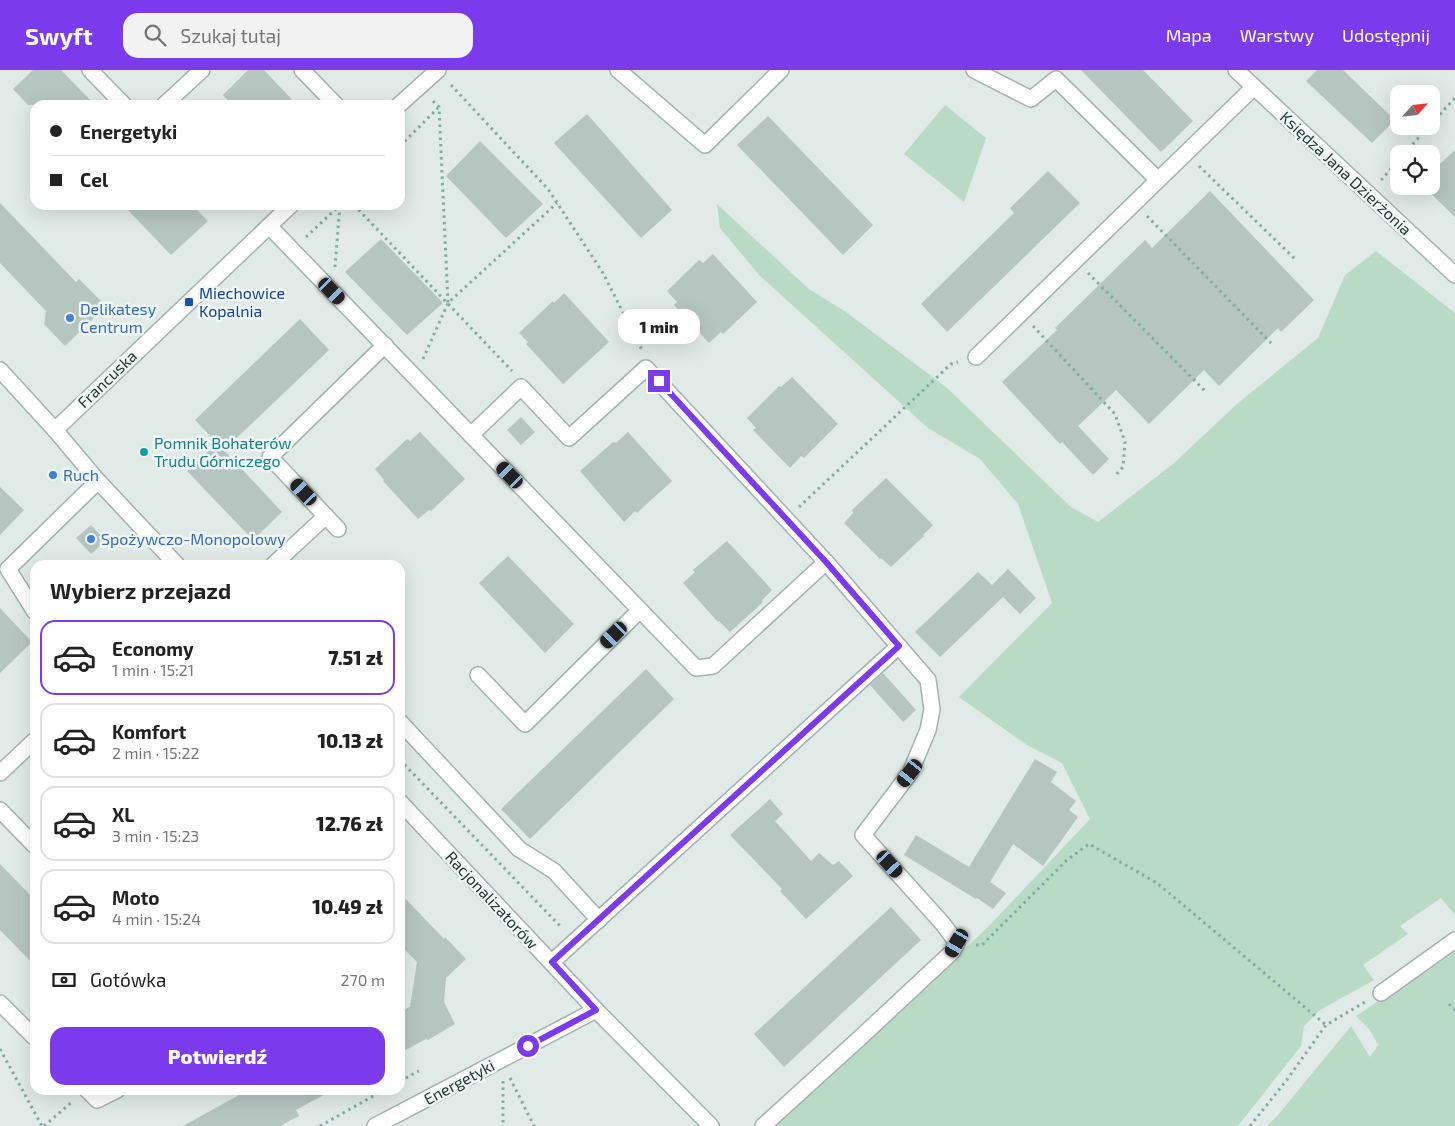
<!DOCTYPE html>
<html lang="pl">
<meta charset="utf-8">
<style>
:root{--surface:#fff;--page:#f2f2f2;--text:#222;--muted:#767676;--line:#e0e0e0;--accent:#7c3aed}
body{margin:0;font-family:"Exo 2",sans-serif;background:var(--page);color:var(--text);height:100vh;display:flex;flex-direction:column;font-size:19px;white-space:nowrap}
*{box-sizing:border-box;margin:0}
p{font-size:16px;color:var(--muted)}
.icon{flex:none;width:28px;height:28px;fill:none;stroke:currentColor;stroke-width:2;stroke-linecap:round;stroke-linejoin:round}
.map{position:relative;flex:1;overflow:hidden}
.drawer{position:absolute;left:30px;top:490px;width:375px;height:535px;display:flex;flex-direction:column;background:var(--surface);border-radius:15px;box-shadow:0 5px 20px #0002}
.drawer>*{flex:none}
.banner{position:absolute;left:30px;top:30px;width:375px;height:110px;border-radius:15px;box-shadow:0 5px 20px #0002;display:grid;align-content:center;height:110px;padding:0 20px;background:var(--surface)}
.needle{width:32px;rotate:63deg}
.fabs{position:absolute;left:1390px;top:15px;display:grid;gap:10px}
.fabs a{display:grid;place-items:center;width:50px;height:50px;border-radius:10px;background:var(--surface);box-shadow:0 5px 20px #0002;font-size:25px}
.end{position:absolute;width:22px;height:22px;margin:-11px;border:6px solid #7c3aed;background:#fff;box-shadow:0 0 0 2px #fff}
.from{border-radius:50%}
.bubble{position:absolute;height:35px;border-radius:15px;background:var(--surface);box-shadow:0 5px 20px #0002;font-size:16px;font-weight:800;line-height:35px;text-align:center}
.car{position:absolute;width:15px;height:30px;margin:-15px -8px;border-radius:6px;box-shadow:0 0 4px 1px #0007;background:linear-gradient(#222 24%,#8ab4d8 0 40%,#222 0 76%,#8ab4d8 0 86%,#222 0)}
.banner b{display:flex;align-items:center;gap:18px;height:48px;font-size:19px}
.banner b+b{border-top:1px solid var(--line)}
.banner i{width:12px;height:12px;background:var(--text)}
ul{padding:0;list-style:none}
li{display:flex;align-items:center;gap:15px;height:75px;margin:0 10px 8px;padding:0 10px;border:2px solid var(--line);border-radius:15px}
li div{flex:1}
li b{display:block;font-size:19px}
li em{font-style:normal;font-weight:800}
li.selected{border-color:var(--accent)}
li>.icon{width:45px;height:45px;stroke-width:1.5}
h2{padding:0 20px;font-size:22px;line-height:60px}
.pay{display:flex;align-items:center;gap:12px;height:55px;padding:0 20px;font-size:19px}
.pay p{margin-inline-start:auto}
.button{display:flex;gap:10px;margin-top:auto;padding:10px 20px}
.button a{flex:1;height:58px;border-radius:15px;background:var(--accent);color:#fff;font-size:20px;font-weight:800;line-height:58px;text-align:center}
header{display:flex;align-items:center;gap:30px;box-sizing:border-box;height:70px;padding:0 25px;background:var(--accent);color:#fff}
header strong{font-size:24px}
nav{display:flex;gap:28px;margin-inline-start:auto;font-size:18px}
.search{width:350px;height:45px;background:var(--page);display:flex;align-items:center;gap:12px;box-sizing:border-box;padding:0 18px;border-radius:15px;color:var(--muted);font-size:19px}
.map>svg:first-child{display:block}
.green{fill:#b9dbc6}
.building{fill:#b5c5c0}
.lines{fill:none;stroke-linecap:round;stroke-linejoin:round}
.minor-casing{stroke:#a3b2ae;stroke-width:18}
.path{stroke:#81ada4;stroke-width:3;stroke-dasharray:2.5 4;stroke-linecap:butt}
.minor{stroke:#fff;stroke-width:15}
.route{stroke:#7c3aed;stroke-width:6}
.transit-dot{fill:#1a4fb4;stroke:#f0f7f4;stroke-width:2}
.shop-dot{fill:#3f7fe0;stroke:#f0f7f4;stroke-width:2}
.culture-dot{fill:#0f9aa8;stroke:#f0f7f4;stroke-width:2}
.labels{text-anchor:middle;stroke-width:5;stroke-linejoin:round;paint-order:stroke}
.street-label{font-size:16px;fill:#213a36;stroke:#f0f7f4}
.transit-label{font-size:16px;fill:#164399;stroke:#f0f7f4;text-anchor:start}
.shop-label{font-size:16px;fill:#366cbe;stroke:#f0f7f4;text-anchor:start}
.culture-label{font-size:16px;fill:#0d838f;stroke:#f0f7f4;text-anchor:start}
</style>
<header>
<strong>Swyft</strong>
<div class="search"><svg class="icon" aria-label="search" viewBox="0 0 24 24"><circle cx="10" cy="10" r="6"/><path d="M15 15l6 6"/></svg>Szukaj tutaj</div>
<nav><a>Mapa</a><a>Warstwy</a><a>Udostępnij</a></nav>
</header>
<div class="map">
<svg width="1455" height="1056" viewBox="0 0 1455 1056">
<rect width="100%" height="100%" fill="#e0eae7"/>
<!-- green -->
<g class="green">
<path d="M945,35L986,68L964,132L904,84Z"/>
<path d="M717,134L809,219L846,242L946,317L1071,437L1098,452L1173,394L1238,333L1318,268L1345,205L1376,181L1455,243V845L1441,828L1400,856L1408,864L1363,895L1374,910L1320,940L1304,956L1301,976L1238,1056H776L989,856L1090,749L1062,693L1027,675L959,627L1052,533L1018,434L980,389L928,358L759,205L720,158Z"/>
<path d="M1455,880V1056H1267L1278,1045L1351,956L1370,987L1379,974L1377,973L1370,960L1356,946Z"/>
</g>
<!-- building -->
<g class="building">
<path d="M33,0H61L95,35H28L13,19Z"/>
<path d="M248,0H264L297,35H232L223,25Z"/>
<path d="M1081,0H1143L1193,51L1161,82Z"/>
<path d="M1317,0H1343L1395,50L1372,73L1306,11Z"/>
<path d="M587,44L672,140L641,168L554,73Z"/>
<path d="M768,46L873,155L843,185L737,75Z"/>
<path d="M480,71L543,134L506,168L446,106Z"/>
<path d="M1455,80V147L1423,116H1431V86L1440,94Z"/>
<path d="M1048,101L1080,133L947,262L921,234L1014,143L1010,138Z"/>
<path d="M1210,121L1314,230L1281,262L1278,258L1219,316L1204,300L1149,354L1116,320L1078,356L1109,389L1093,405L1062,372L1060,374L1002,312L1057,260L1055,258L1145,170L1152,178Z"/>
<path d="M0,133L76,212L79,209L106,236L65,276L44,254L46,241L0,193Z"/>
<path d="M123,135H192L208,151L171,185Z"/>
<path d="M381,169L443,233L407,265L345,202Z"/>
<path d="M713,184L757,232L723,264L721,262L709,273L674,235L677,232L667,221L699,190L703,193Z"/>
<path d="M564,223L609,272L563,314L526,274L528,272L519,263L553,231L554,233Z"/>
<path d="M300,249L329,280L224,380L282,442L253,470L187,401L217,373L195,350Z"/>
<path d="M792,307L838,354L804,388L801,386L790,398L753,360L756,358L747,348L779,316L781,317Z"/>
<path d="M521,347L535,362L521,375L507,360Z"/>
<path d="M420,362L465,409L431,441L429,440L418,449L383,411L384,410L375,399L407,369L410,371Z"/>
<path d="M628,362L672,411L637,443L635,441L624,452L580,401L613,372L616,373Z"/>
<path d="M886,408L933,455L923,465L924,466L891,497L881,488L880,489L844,453L853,443L852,440Z"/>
<path d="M0,417L24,440L0,465Z"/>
<path d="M91,455L106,471L91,484L76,468Z"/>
<path d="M727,471L772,520L762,530L763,532L730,562L719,551L718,552L683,513L695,502L693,500Z"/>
<path d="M508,486L574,554L545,583L479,513Z"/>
<path d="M1008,499L1036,528L1020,544L1003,527L940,587L915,562L978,502L992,515Z"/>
<path d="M0,538L32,572L0,603Z"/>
<path d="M646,599L674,629L530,769L501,739Z"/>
<path d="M883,603L916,640L903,652L870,615Z"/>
<path d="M1035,689L1057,702L1051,712L1076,731L1069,740L1078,747L1043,796L1013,774L990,812L1006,823L993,839L977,828L976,829L904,785L916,765L969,797Z"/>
<path d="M770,729L783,744L775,751L811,791L819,783L833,795L839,791L853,806L806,849L780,821L782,819L730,765Z"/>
<path d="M0,794L35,830V896L0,860Z"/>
<path d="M400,823L444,869L445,867L466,889L446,908L444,932L455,954L428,970L426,969L400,983V942L410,937L417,892L400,875Z"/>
<path d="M891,837L921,870L784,997L754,964Z"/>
<path d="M248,1020H333L296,1040L299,1046L280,1056H183Z"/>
</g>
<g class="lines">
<defs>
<g id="minor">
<path d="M90,0L124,35"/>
<path d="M302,0L336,35"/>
<path d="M618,0L705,75L781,0"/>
<path d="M974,0L1031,29L1056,9L1158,110"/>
<path d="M1236,0L1455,205"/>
<path d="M164,35L202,0"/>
<path d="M399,35L438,0"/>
<path d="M269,156L696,598L713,596L826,492"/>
<path d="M976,287L1254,17"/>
<path d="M0,300L55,360L98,411L177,495"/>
<path d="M55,360L291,135"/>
<path d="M471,365L521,317L569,368L646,298L826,492L928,610L932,639L928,660L910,703L863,765L943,854L957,873L952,882L862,966L763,1056"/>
<path d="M338,459L270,387L385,275"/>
<path d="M273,495L326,446"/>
<path d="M35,542L8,499L98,411"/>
<path d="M478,605L525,654L640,540"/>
<path d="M400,652L519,779L554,801L599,850"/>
<path d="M0,703L35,670"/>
<path d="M400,732L596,940L711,1056"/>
<path d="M0,740L35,776"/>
<path d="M552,892L899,576"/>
<path d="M1381,923L1455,870"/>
<path d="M0,933L35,968"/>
<path d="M87,1020L97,1030L117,1020"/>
<path d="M375,1056L596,940"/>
</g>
</defs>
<!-- minor casing -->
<use href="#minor" class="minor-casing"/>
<!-- path -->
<g class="path">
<path d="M451,15L548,119L603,203L642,280"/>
<path d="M433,31L439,37L448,233"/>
<path d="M1431,54L1455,28"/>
<path d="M400,76L438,38"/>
<path d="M1404,84L1429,56"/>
<path d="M1199,96L1295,189"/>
<path d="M1381,110L1399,90"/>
<path d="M354,135L512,301"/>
<path d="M1147,146L1271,273"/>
<path d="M306,167L340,135"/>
<path d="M335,197L340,135"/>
<path d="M1088,203L1207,323"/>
<path d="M1033,256L1115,344L1125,372L1123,397L1115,406"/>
<path d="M423,289L448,233L557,133"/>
<path d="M799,437L951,294L958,292"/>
<path d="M400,690L561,857"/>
<path d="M976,875H982L1067,790L1089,774L1157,813L1326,955"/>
<path d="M1449,934L1455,940"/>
<path d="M0,979L42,1056"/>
<path d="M510,1008L534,1056"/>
<path d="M400,1011L419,1001"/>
<path d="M503,1011V1056"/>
<path d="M44,1056L72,1032"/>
<path d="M320,1056L384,1020"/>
<path d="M1250,1056L1286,1011L1326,955L1365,932"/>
</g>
<!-- minor -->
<use href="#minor" class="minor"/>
</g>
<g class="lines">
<!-- route -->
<path class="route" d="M528,976L596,940L552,892L899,576L826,492L659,311"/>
</g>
<!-- markers -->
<rect class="transit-dot" x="184" y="227" width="10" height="10" rx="2.5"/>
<g class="shop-dot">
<circle cx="70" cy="248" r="5"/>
<circle cx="53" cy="405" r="5"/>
<circle cx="91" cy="469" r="5"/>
</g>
<circle class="culture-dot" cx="144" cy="382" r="5"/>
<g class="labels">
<!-- street labels -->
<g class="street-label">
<text transform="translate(1346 103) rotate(43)" y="6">Księdza Jana Dzierżonia</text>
<text transform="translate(107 309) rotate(-44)" y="6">Francuska</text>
<text transform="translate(492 830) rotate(47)" y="6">Racjonalizatorów</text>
<text transform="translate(459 1012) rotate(-28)" y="6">Energetyki</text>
</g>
<!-- transit labels -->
<g class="transit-label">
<text x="199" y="229">Miechowice<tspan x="199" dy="18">Kopalnia</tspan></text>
</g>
<!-- shop labels -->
<g class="shop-label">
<text x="80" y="245">Delikatesy<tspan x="80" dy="18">Centrum</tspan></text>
<text x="63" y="411">Ruch</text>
<text x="101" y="475">Spożywczo-Monopolowy</text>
</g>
<!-- culture labels -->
<g class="culture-label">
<text x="154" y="379">Pomnik Bohaterów<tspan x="154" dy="18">Trudu Górniczego</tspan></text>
</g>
</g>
</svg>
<div class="fabs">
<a><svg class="needle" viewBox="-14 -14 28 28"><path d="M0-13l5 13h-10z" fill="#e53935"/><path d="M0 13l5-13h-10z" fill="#767676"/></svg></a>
<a><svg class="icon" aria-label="locate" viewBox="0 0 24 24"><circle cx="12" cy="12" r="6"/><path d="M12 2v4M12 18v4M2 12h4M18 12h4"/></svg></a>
</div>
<i class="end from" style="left:528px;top:976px"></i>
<i class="end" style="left:659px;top:311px"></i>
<div class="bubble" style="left:618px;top:239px;width:82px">1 min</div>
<i class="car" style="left:332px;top:221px;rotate:136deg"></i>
<i class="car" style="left:510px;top:405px;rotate:316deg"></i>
<i class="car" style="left:304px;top:422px;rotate:317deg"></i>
<i class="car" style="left:614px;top:565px;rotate:225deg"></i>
<i class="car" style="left:910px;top:703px;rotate:217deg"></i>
<i class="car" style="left:890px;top:794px;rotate:138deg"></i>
<i class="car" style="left:957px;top:873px;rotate:210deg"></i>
<div class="banner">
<b><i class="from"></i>Energetyki</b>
<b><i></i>Cel</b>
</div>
<section class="drawer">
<h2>Wybierz przejazd</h2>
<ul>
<li class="selected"><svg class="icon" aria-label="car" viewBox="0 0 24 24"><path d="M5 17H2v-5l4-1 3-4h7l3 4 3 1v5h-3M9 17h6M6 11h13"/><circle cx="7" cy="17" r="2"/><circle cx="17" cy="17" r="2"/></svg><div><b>Economy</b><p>1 min · 15:21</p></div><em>7.51 zł</em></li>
<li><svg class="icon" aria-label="car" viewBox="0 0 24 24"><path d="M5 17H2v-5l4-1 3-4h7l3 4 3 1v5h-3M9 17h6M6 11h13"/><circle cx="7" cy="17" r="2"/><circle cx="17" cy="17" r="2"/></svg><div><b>Komfort</b><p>2 min · 15:22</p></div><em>10.13 zł</em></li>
<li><svg class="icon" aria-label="car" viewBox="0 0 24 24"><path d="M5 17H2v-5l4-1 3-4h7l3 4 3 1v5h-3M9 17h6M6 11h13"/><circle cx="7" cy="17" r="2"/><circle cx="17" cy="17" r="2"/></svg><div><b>XL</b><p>3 min · 15:23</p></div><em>12.76 zł</em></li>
<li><svg class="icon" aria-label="car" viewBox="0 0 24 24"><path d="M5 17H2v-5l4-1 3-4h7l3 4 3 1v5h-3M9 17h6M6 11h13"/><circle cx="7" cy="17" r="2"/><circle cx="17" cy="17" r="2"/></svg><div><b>Moto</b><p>4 min · 15:24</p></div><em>10.49 zł</em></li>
</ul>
<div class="pay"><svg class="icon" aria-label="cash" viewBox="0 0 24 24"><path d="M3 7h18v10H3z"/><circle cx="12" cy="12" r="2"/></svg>Gotówka<p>270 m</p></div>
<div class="button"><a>Potwierdź</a></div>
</section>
</div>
